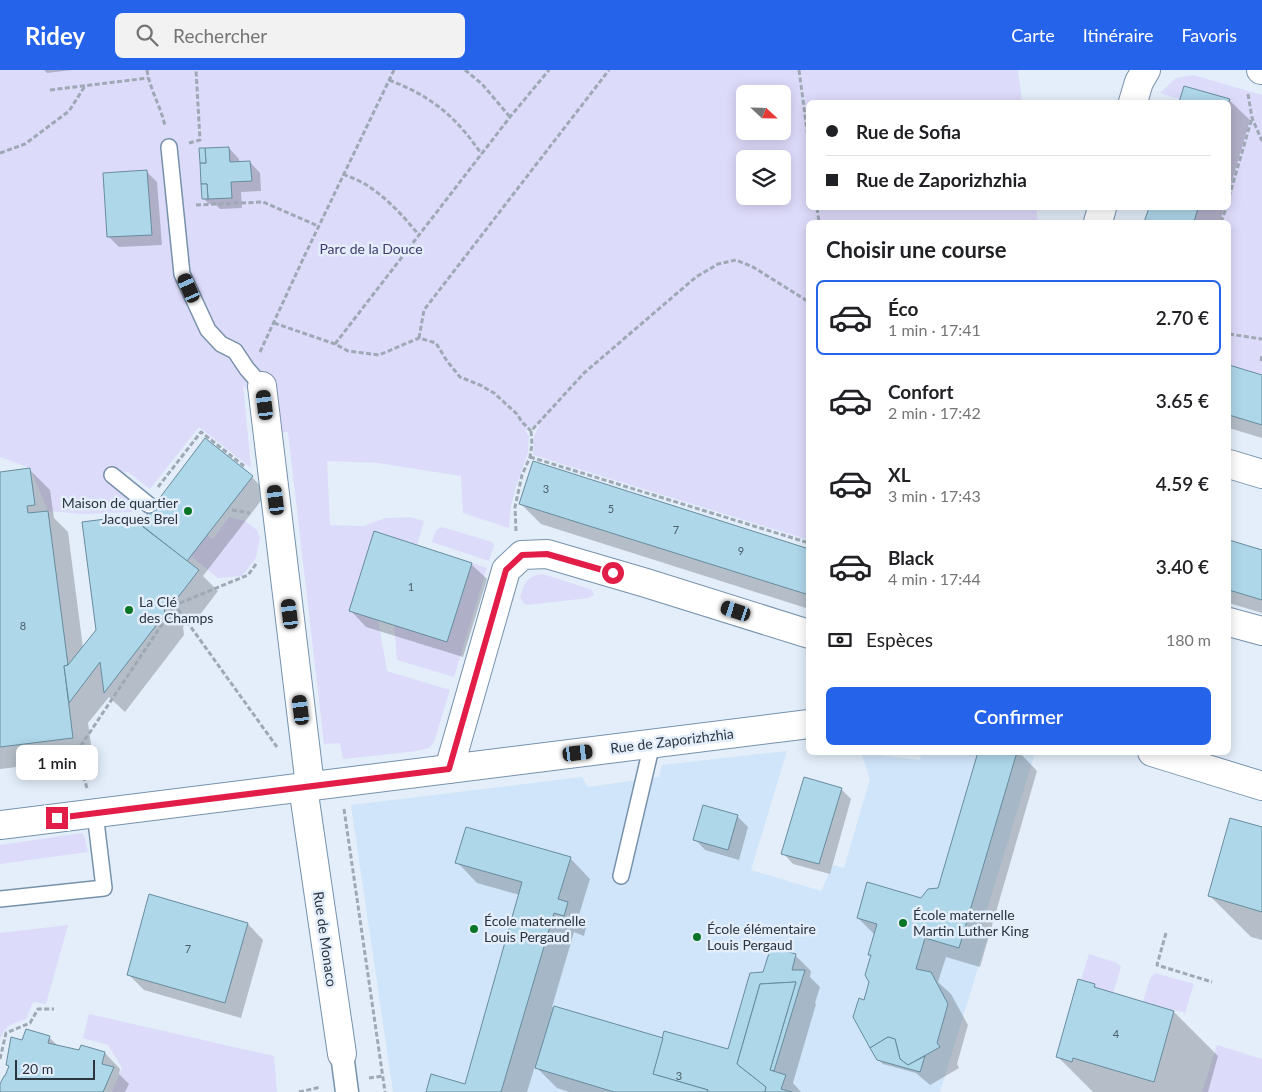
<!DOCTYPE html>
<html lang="fr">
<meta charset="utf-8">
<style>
:root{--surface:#fff;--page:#f2f2f2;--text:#202124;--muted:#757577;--line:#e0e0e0;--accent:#2563eb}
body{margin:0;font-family:Lato,sans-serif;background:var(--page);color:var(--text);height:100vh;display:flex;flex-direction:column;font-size:19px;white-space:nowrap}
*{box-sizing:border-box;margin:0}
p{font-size:16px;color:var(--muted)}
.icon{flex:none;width:28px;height:28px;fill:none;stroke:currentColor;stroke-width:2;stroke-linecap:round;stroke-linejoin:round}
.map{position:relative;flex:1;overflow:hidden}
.sheet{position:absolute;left:806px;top:150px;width:425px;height:535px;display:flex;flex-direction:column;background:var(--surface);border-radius:8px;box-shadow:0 2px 12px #0003}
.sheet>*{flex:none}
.guide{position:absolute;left:806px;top:30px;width:425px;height:110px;border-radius:8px;box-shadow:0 2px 12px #0003;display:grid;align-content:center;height:110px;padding:0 20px;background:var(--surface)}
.needle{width:32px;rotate:112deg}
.buttons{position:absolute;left:736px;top:15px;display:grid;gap:10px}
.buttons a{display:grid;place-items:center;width:55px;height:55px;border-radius:8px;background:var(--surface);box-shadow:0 2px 12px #0003;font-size:25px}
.scale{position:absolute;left:15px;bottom:12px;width:80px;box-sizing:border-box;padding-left:5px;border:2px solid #2a3540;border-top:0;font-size:14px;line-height:18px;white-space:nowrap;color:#2a3540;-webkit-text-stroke:4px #e3eefa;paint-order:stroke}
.end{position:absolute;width:22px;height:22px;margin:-11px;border:6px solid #e11d48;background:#fff;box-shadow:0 0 0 2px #fff}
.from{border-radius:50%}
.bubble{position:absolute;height:35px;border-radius:8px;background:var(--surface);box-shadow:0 2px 12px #0003;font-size:16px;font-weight:600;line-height:35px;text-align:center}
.car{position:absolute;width:15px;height:30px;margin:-15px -8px;border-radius:6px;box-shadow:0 0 4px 1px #0007;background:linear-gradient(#222 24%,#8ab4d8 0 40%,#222 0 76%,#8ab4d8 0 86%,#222 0)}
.guide b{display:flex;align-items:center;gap:18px;height:48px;font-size:19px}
.guide b+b{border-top:1px solid var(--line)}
.guide i{width:12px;height:12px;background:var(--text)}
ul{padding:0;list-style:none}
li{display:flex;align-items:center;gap:15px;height:75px;margin:0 10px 8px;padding:0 10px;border:2px solid transparent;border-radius:8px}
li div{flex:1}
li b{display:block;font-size:19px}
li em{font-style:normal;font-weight:600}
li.selected{border-color:var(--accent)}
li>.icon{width:45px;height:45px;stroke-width:1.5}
h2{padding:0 20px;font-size:22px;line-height:60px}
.pay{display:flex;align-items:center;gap:12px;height:55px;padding:0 20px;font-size:19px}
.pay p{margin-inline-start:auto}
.primary-button{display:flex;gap:10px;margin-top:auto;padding:10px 20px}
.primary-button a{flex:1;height:58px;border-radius:8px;background:var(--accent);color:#fff;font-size:20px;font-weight:600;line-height:58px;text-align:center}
header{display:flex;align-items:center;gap:30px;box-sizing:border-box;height:70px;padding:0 25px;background:var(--accent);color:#fff}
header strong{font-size:24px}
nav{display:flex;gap:28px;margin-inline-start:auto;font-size:18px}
.search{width:350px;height:45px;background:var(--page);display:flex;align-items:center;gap:12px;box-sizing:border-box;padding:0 18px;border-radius:8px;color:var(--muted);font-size:19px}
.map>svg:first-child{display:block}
.built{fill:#d0e5f9}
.green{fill:#dddbfa;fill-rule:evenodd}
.shadow{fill:#0003}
.building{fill:#aed7ea;stroke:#678c9d}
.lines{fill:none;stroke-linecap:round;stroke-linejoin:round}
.service-casing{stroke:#7791ab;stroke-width:18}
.pedestrian-casing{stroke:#7791ab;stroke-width:25}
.minor-casing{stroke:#7791ab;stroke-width:30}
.path{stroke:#9ea9b5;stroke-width:3;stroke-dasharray:5 2.5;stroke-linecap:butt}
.service{stroke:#fff;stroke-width:15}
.pedestrian{stroke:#fff;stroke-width:22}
.minor{stroke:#fff;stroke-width:28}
.route{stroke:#e11d48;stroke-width:6}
.poi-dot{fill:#097527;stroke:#e3eefa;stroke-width:2}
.labels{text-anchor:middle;stroke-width:5;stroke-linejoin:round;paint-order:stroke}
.number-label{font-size:11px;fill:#4b5e6a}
.park-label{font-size:14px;fill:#423b6b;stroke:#e3eefa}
.poi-label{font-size:14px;fill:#2a3540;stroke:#e3eefa;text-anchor:start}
.street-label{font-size:14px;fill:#2a3540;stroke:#e3eefa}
</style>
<header>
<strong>Ridey</strong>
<div class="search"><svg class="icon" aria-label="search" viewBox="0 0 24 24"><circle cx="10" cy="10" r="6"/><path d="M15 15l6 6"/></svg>Rechercher</div>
<nav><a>Carte</a><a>Itinéraire</a><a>Favoris</a></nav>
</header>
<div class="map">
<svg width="1262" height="1022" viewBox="0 0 1262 1022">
<rect width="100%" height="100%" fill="#e3eefa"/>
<!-- built -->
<path class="built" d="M787,681L751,800L821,821L833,795L844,798L870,709L861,683L920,690L921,683H1035L981,859L989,862L940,1022H393L351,735L582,707L588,717L659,707L662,695Z"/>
<!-- green -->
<g class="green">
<path d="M0,0H1018L1022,32H809V138H1036L1038,152H809V470L533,385L534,366L540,354L525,360L529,367L528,382L516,417L511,436L509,458L463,443L461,406L378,393L327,391L330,455L364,456L385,448L410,447L424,451L417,475L374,461L350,541L378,550L387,601L450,620L434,672L429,678L417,681L343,689L340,673L324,674L288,362L276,363L243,314L251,398L199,357L150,419L128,402L108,406L142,433L135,442L81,444L48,441L30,398L0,387ZM745,24H782V61H745ZM745,89H782V126H745Z"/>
<path d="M1193,5L1262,25V305L1229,295V152H1194L1198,138H1229V32L1230,29L1185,16L1180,29L1160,23L1176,8Z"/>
<path d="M229,447L245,451L257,460L260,468L256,488L242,506L218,508L191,486L207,465L213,469Z"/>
<path d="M442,457L492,472L494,475L489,491L432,472L436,460Z"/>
<path d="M472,493L487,498L454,607L397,590L394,555L447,572Z"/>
<path d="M543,504L592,520L594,525L588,528L527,535L523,533L520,527C526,512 526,506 543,504Z"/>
<path d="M82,763L85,768L88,782L0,794V775Z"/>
<path d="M68,855L46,934L33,932L26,949C13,954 4,955 0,970V863Z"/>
<path d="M1089,884L1117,893L1121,897L1113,923L1094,917V914L1081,910Z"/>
<path d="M1155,903L1194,914L1185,943L1143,932L1150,909Z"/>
<path d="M89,944L274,986L277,1022H112L122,998L108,975L83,968Z"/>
<path d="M1217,975L1262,989V1022H1202Z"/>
</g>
<!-- shadow -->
<g class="shadow">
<path d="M44,0H72L47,3Z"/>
<path d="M1185,17L1229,30L1250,50L1229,121V32H1181Z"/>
<path d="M229,78L239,89V92H250L260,103L261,121L241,122L242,138L220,139L214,133L209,134L204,129Z"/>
<path d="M146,101L157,112L162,175L119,177L109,167L104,104Z"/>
<path d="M1150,138H1224L1220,152H1146Z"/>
<path d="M1229,297L1262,306V368L1229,358Z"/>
<path d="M205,370L252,407L267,423L203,506L218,521L199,546L191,547L183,557L184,565L125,642L109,627L88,653L93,688L0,699V403L30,400L50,420L54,448L68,462L83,578L97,560L140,456Z"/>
<path d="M520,433L809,480V539L541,454Z"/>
<path d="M1229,472L1262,481V543L1229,533Z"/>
<path d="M471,494L487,509L463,587L366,557L351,541Z"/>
<path d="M979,682H1019L1037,701L980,897L946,887L938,912L951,924L968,955L957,994L959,998L930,1015L916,1003L883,994L878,989L865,931L871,911L872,886L870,884L875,865L858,848L921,830L939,819Z"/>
<path d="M841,719L851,729L830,804L793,794L783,783Z"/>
<path d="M737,746L748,757L739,790L705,780L695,769Z"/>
<path d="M1262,759V870L1251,867L1209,825Z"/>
<path d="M570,788L590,809L579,845L587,853L584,866L574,862L552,937L663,970L729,981L764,903L772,878L796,886L811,901L810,907L820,917L815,933L816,934L793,1013L801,1022H569L557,1018L535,996L527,1022H427L465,1016L520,825L477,813L457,792Z"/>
<path d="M150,826L248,854L263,870L241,948L144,920L128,904Z"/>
<path d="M1094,915L1099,920L1174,942L1218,986L1208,1022H1093L1057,986Z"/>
<path d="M49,967L58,976L80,982L105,983L120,999L119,1004L129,1014L125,1022H0V1017L10,997L8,995L23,972Z"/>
</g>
<!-- building -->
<g class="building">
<path d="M1184,16L1230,29L1229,32H1179Z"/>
<path d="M229,77L230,92L250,91L252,111L231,112L232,128L208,129L207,114H201L200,93H206L205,78Z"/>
<path d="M199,78H205L206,93H200Z"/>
<path d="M147,100L152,165L107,167L103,103Z"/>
<path d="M201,114H207L208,129H202Z"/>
<path d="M1149,138H1198L1194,152H1144Z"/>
<path d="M1229,295L1262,305V355L1229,345Z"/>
<path d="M205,368L253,406L187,491L140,454Z"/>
<path d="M533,391L809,479V525L519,434Z"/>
<path d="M30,398L35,435L27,436L28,443L48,441L68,595L64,596L73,668L0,677V402Z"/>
<path d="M129,446L199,500L179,526L171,527L164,536L165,544L104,623L100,592L69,633L64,596L68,595L96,560L82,452Z"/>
<path d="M374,461L472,493L447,572L349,541Z"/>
<path d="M1229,470L1262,480V530L1229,520Z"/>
<path d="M978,682H1017L959,878L925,868L916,899L931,902L948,934L937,973L940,977L908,995L900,989L895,969L888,967L870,978L853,947L859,928L864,930L869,912L865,905L871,885H868L877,854L857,848L867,812L921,828L928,819L938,818Z"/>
<path d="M804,707L842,718L819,794L781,784Z"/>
<path d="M703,735L738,745L728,780L693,770Z"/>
<path d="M1230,748L1262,757V842L1208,826Z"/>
<path d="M466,757L571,787L558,829L568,832L564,846L554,843L501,1022H426L431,1004L465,1014L522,812L455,793Z"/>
<path d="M149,824L248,853L225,933L127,905Z"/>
<path d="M771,877L796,884L792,900H805L774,1001L770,1000L796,912L760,914L737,994L766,1017L765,1022H707L708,1020L653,1004L664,961L728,979L750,903L763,902Z"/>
<path d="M1078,909L1095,914L1094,917L1174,941L1154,1012L1073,988L1072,992L1056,987Z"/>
<path d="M795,912H796L770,1000L786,1005L781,1019L792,1022H765L766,1017L737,994L760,914Z"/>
<path d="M554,936L663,968L653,1004L708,1020L707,1022H614L535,998Z"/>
<path d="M26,959L50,966L48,973L79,980L81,975L105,982L102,994L114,997L103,1022H0V1014L4,1006H5L9,996L6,995L11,967L22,970Z"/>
<path d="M888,967L895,969L900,989L908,995L925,986L920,1002L877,990L870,978Z"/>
</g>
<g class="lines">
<defs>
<g id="service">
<path d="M169,77L182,204L208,260L221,274L235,281L247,299L262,316"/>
<path d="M112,405L149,435"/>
<path d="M621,806L652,674"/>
<path d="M0,829L104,818L95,743"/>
</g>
<path id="pedestrian" d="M342,984L347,1022"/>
<g id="minor">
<path d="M1261,0H1262"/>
<path d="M1133,32L1139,12L1146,0"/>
<path d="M1098,152L1102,138"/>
<path d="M262,316L310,716"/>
<path d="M1229,394L1262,404"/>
<path d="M1229,552L1262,561"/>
<path d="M1152,682L1262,716"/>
<path d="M449,699L506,500L522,485L547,484L646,513L809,564"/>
<path d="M303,717L342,984"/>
<path d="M0,755L809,654"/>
</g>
</defs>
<!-- service casing -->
<use href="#service" class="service-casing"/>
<!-- pedestrian casing -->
<use href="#pedestrian" class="pedestrian-casing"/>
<!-- minor casing -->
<use href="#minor" class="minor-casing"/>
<!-- path -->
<g class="path">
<path d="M147,0C150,20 161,37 165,56"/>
<path d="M465,0L482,14L510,47"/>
<path d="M799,0L809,75"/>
<path d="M389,10C418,21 443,36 463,60C470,67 475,76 482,84"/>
<path d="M50,20L148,8"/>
<path d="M1248,24L1252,48L1262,71"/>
<path d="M189,73L200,70L196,0"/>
<path d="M0,83L25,74L69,41L85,16"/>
<path d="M343,104C352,108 361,111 368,116C388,129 404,147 419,165"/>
<path d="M1229,127L1252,48"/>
<path d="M196,135L263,132L318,156"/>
<path d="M817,138L819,152"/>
<path d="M1221,152L1226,138"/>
<path d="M274,253L335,274L348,281L379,285L419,268L436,273L447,291L460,307L480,315L494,323L517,344L522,352L531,361"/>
<path d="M1229,264L1262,269"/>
<path d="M419,268L424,240L609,0"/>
<path d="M335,274L510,47L549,0"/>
<path d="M260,282L303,189L394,0"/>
<path d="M1261,291L1262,285"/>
<path d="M530,387L809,473"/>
<path d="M158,417L201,362L244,396"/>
<path d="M232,440L250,443"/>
<path d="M516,461L515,437L522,405L530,387L532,374L531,361L584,303L696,207L718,194L736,190L753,197L809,232"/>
<path d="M256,494L248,505L175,535L277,677"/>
<path d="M87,718L76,683L175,535"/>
<path d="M344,739L385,1022"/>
<path d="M1166,863L1157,895L1212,912"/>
<path d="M0,989L6,963L30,953L38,939H54"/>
<path d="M369,1008L383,1006"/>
<path d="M299,1022L321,1017"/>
</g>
<!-- service -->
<use href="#service" class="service"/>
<!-- pedestrian -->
<use href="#pedestrian" class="pedestrian"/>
<!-- minor -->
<use href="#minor" class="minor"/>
</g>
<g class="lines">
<!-- route -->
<path class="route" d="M57,748L449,699L506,500L522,485L547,484L613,503"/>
</g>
<!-- markers -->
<g class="poi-dot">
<circle cx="188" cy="441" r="5"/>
<circle cx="129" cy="540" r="5"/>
<circle cx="903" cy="853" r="5"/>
<circle cx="474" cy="859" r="5"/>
<circle cx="697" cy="867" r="5"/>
</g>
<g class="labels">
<!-- number labels -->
<g class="number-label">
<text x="546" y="423">3</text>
<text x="611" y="443">5</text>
<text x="676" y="464">7</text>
<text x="741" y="485">9</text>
<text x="411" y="521">1</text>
<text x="23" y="560">8</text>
<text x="188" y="883">7</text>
<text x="1116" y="968">4</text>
<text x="679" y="1010">3</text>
</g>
<!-- park labels -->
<g class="park-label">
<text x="371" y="184">Parc de la Douce</text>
</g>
<!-- poi labels -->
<g class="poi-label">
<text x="178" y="438" text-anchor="end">Maison de quartier<tspan x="178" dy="16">Jacques Brel</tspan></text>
<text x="139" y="537">La Clé<tspan x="139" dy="16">des Champs</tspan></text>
<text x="913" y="850">École maternelle<tspan x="913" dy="16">Martin Luther King</tspan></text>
<text x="484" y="856">École maternelle<tspan x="484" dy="16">Louis Pergaud</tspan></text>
<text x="707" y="864">École élémentaire<tspan x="707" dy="16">Louis Pergaud</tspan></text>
</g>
<!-- street labels -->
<g class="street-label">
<text transform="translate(672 671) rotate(-7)" y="5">Rue de Zaporizhzhia</text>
<text transform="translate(325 869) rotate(82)" y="5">Rue de Monaco</text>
</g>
</g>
</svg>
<div class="buttons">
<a><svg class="needle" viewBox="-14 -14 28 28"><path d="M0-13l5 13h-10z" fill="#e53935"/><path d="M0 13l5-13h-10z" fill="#757577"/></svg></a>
<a><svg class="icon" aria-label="layers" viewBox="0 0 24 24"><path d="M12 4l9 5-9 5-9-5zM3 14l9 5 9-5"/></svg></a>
</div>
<div class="scale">20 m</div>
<i class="end from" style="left:613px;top:503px"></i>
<i class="end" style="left:57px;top:748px"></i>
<div class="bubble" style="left:16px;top:675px;width:82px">1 min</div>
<i class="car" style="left:189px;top:218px;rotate:336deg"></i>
<i class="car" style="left:265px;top:335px;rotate:353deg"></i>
<i class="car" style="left:276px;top:430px;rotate:353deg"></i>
<i class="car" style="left:736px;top:541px;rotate:288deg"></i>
<i class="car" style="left:290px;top:544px;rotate:353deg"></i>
<i class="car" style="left:301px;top:640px;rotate:353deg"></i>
<i class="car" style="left:578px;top:683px;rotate:83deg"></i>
<div class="guide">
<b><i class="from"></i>Rue de Sofia</b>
<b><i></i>Rue de Zaporizhzhia</b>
</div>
<section class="sheet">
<h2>Choisir une course</h2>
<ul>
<li class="selected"><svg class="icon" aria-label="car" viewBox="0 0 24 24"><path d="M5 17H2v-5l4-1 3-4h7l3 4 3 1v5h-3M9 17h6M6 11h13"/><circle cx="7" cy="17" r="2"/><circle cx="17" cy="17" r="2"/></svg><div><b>Éco</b><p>1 min · 17:41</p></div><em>2.70 €</em></li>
<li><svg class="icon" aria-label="car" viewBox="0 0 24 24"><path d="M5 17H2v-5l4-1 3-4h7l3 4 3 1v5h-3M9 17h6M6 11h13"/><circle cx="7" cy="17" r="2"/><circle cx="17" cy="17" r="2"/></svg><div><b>Confort</b><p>2 min · 17:42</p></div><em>3.65 €</em></li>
<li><svg class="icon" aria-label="car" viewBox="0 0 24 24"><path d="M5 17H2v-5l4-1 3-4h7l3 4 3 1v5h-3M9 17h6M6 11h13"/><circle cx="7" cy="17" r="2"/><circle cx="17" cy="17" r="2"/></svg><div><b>XL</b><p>3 min · 17:43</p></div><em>4.59 €</em></li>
<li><svg class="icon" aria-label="car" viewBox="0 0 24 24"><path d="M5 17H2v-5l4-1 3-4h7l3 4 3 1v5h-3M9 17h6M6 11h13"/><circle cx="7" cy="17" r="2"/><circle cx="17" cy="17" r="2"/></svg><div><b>Black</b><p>4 min · 17:44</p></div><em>3.40 €</em></li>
</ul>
<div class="pay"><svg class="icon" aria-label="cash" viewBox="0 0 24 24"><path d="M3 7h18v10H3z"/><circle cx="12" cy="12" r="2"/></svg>Espèces<p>180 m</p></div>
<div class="primary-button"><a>Confirmer</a></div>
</section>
</div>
